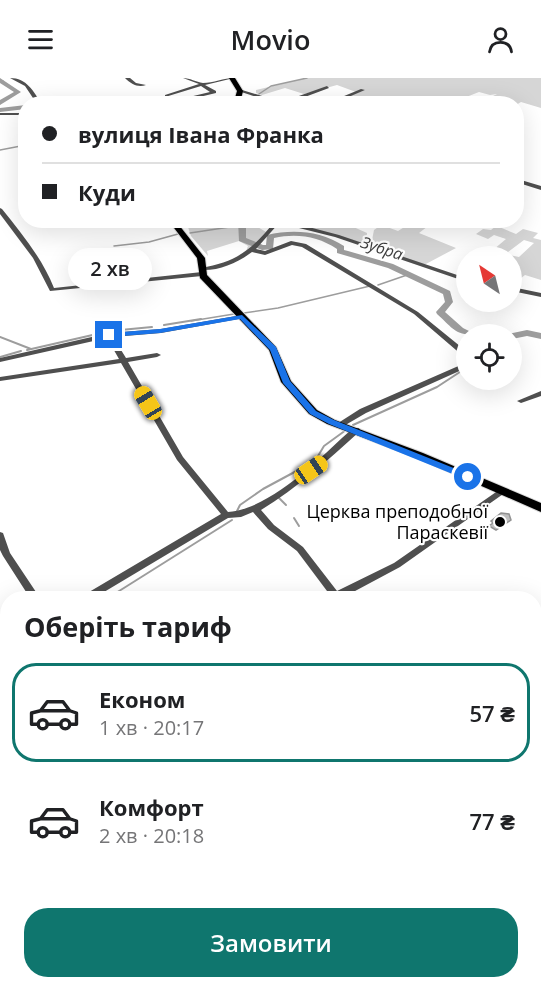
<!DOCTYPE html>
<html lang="uk">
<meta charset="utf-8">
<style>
:root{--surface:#fff;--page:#f2f2f2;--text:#202124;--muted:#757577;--line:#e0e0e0;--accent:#0f766e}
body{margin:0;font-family:"Open Sans",sans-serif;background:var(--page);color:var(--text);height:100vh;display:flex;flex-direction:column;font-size:22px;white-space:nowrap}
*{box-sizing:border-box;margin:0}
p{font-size:20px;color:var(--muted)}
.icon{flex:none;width:33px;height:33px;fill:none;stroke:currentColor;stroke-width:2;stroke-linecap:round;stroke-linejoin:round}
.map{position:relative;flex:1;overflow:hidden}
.panel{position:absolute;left:0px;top:513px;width:542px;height:398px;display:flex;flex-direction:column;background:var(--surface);border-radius:24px 24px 0 0;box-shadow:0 6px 24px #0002}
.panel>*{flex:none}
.banner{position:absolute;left:18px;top:18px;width:506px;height:132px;border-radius:24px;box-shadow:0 6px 24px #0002;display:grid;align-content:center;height:132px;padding:0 24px;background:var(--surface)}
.needle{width:39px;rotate:325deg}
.tools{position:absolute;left:456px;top:168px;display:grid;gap:12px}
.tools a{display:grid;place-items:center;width:66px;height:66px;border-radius:50%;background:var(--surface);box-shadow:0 6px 24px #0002;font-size:30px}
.end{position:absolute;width:27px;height:27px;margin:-14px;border:8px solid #1a73e8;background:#fff;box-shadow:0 0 0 3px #fff}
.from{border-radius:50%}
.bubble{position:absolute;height:42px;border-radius:21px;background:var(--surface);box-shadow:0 6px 24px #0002;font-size:20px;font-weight:600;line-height:42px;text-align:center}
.car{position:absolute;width:18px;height:36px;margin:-18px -9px;border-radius:8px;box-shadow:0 0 4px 2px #0007;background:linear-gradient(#f5c518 24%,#345 0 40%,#f5c518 0 76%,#345 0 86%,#f5c518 0)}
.banner b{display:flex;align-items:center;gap:21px;height:57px;font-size:22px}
.banner b+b{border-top:2px solid var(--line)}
.banner i{width:15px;height:15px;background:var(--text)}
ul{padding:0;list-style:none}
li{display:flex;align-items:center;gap:18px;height:99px;margin:0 12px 9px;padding:0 12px;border:3px solid transparent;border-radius:24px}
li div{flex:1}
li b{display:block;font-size:22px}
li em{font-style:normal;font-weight:600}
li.current{border-color:var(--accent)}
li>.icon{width:54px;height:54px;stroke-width:1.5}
h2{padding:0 24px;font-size:27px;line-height:72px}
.button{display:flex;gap:12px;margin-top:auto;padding:12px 24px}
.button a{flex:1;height:69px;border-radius:24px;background:var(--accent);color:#fff;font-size:24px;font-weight:600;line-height:69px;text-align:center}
header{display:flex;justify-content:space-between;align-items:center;height:78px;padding:0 24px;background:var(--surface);font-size:27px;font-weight:600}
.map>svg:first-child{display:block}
.green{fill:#d6d6d6}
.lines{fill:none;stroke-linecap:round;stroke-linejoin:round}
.stream-far1{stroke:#9d9d9d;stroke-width:1.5}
.stream{stroke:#9d9d9d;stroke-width:2}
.river{fill:#9d9d9d;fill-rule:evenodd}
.building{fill:#bfbfbf;stroke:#939393;stroke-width:1.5}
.major-casing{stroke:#dbdbdb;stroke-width:2}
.minor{fill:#4f4f4f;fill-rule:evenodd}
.major{fill:#000;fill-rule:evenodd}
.route{fill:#1a73e8}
.poi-dot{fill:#000;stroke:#fff;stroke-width:2}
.labels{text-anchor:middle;stroke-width:4.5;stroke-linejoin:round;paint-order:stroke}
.far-water-label{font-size:16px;font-style:italic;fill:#3e3e3e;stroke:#fff}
.poi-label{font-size:18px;fill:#000;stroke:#fff;text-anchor:end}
</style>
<header><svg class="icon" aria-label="menu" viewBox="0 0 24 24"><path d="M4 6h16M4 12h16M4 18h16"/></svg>Movio<svg class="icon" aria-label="person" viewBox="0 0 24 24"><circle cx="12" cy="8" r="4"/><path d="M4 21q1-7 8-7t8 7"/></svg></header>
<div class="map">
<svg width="541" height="910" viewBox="0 0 541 910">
<rect width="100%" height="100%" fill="#fff"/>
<!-- green -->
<g class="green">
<path d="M307,0H541V30L521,24L516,27L486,25L497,22L491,19L497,16L490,17L479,14L451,25H418L401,20L387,25L354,26L341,21L365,12L356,14L337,7L304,16L285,10L262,17L256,15V12Z"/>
<path d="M423,142L432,145L419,155L456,170L424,187L371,167L374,152L387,143H395L387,149L398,153L414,143Z"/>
<path d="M186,143H257L251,145L266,154L254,168L246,173L248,168L239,163L207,173L208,178L191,158Z"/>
<path d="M332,143L380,142L381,143L375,147L356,143L349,147L367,155L366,166L303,148L324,144L334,149L339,147Z"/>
<path d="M469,143H503L497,148L516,156L523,151L538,155L533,160L541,162V202L525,197L520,201L512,199V178H483L491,173L519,179L534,165L524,162L508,174L493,172L506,161L494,157L488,161L476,156L483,151L491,152L496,148Z"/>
<path d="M541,663V800L534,804V667Z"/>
</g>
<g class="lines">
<!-- stream-far1 -->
<g class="stream-far1">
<path d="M0,3H3"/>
<path d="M259,16L271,8L307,0"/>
<path d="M241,20L256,18"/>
<path d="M204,26L226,19H235"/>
<path d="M0,72L26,67"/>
<path d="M190,155L243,147"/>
<path d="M114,168L149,164L178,156"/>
<path d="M378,207L407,197"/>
<path d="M244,235L278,230L370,208"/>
<path d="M191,243L234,236"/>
</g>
<!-- stream -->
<g class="stream">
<path d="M164,247L201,241"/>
<path d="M0,259L31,271"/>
<path d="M27,272L110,253L152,249"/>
<path d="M0,279L21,273"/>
<path d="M353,347L437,309L466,290"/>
<path d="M279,420L286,427"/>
<path d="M237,433L240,427L263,411L315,383L324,368L346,352"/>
<path d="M294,440L299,448"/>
<path d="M108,520L232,442"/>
</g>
<!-- river -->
<g class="river">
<path d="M0,0L21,14L0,27V22L14,14L0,5Z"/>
<path d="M26,27V31L0,34V30Z"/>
<path d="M238,142H246V160L263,167H266L267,157C294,151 320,153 344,168V172L348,173L393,186L450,213L453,224L445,234L463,250L475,256C455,258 452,249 437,236L436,234L445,224L443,216L388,190L337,175V171C318,158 296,155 274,160L273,171L262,172L239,163Z"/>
<path d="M527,252L541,255V261L527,258L512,261V256H508Z"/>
</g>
</g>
<!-- building -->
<path class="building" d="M501,435L509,436L511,442L496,452L489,448L493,445L491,443Z"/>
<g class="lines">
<defs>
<g id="major">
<path d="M229,0H235L243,13L241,21L236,26H229L235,20L237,13Z"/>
<path d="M168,142H175L205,180L207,197L276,269L291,303L317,332L335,342L423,375L541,425V434L415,379L327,346L309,336L281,304L269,272L200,200L197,180Z"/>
</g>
</defs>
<!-- major casing -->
<use href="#major" class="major-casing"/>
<!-- minor -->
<g class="minor">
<path d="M10,0C27,0 33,13 42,26H37L25,8Z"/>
<path d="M125,0H130L136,5L146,7C138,10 131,6 125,0Z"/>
<path d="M183,0C190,0 196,4 203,5C213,5 224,0 234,0L205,7L216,13V15L170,26H160L210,14L201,8L165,19V17L199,6Z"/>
<path d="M327,8L329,10L286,26H278L238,13L242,12L282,24Z"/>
<path d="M361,11L365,12L332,26H325Z"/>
<rect x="0" y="35" width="26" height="2"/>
<path d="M521,102L541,108V112L522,106L516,109V105Z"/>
<path d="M0,130L2,131C22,156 42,180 54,210L202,194L205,196L202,198L50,213L33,180L0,136Z"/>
<path d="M271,142H282L339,157L466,200V204L464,203L335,159L279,145L256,171L265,173L291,163L306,166L418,234L466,273V278H463L414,236L302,169L292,167L265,177L252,174C237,185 219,193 201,192V190C236,184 252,172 274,144Z"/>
<path d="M512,209L541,215V219L512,213Z"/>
<path d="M242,237L245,239L244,240L161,255L113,259L126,280L157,275L161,277L157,279L128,284L183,379L228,434C271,431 322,378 353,350H359L360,352L359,354C328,382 297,410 261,432L274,447L303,469L337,513L394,485L499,412H505L506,414L400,489L342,520H328L330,517L297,473L268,451L253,434L241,439L228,440L94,520H82L84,517L221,436L177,382L121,285L0,303V299L119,281L107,260L0,284V280L109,255L161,251Z"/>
<path d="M463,286H466V290L366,335L342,349H336L335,347L360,331Z"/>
<path d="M541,313V318L521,325L517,323Z"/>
<path d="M0,454L3,455L10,475L40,520H30L3,478L0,472Z"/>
<path d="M8,546V555L0,558V549Z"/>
<path d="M8,649V659L0,661V651Z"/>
<path d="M8,780V793L0,797V784Z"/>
</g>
<!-- major -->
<use href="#major" class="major"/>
</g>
<!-- route -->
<path class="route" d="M242,237L276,269L290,303L316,333L334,342L471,397V401H465L329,346L310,336L283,305L270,272L240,241L160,255L109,259L105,257L109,255L160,251Z"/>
<!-- markers -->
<circle class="poi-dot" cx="500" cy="444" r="6"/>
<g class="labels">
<!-- far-water labels -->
<g class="far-water-label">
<text transform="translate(382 170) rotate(18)" y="6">Зубра</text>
</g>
<!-- poi labels -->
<g class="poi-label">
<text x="488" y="440">Церква преподобної<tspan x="488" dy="21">Параскевії</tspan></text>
</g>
</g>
</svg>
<div class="tools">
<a><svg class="needle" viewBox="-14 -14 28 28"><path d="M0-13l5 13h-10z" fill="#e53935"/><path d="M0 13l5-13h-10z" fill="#757577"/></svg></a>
<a><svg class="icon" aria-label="locate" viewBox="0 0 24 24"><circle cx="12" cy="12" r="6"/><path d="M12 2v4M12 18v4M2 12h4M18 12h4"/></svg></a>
</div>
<i class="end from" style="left:468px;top:399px"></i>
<i class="end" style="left:109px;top:257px"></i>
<div class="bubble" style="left:68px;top:170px;width:84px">2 хв</div>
<i class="car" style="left:148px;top:325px;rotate:329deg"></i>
<i class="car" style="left:311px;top:392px;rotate:56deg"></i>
<div class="banner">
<b><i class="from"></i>вулиця Івана Франка</b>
<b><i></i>Куди</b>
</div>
<section class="panel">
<h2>Оберіть тариф</h2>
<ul>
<li class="current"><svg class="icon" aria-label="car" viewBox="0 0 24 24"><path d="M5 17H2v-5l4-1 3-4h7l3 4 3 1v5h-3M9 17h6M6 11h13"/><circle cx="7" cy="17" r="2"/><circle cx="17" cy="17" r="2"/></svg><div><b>Економ</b><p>1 хв · 20:17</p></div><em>57 ₴</em></li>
<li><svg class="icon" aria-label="car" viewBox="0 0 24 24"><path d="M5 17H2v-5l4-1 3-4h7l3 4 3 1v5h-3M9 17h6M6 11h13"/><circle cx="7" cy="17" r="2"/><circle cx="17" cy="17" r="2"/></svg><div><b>Комфорт</b><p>2 хв · 20:18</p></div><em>77 ₴</em></li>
</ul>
<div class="button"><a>Замовити</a></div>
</section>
</div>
